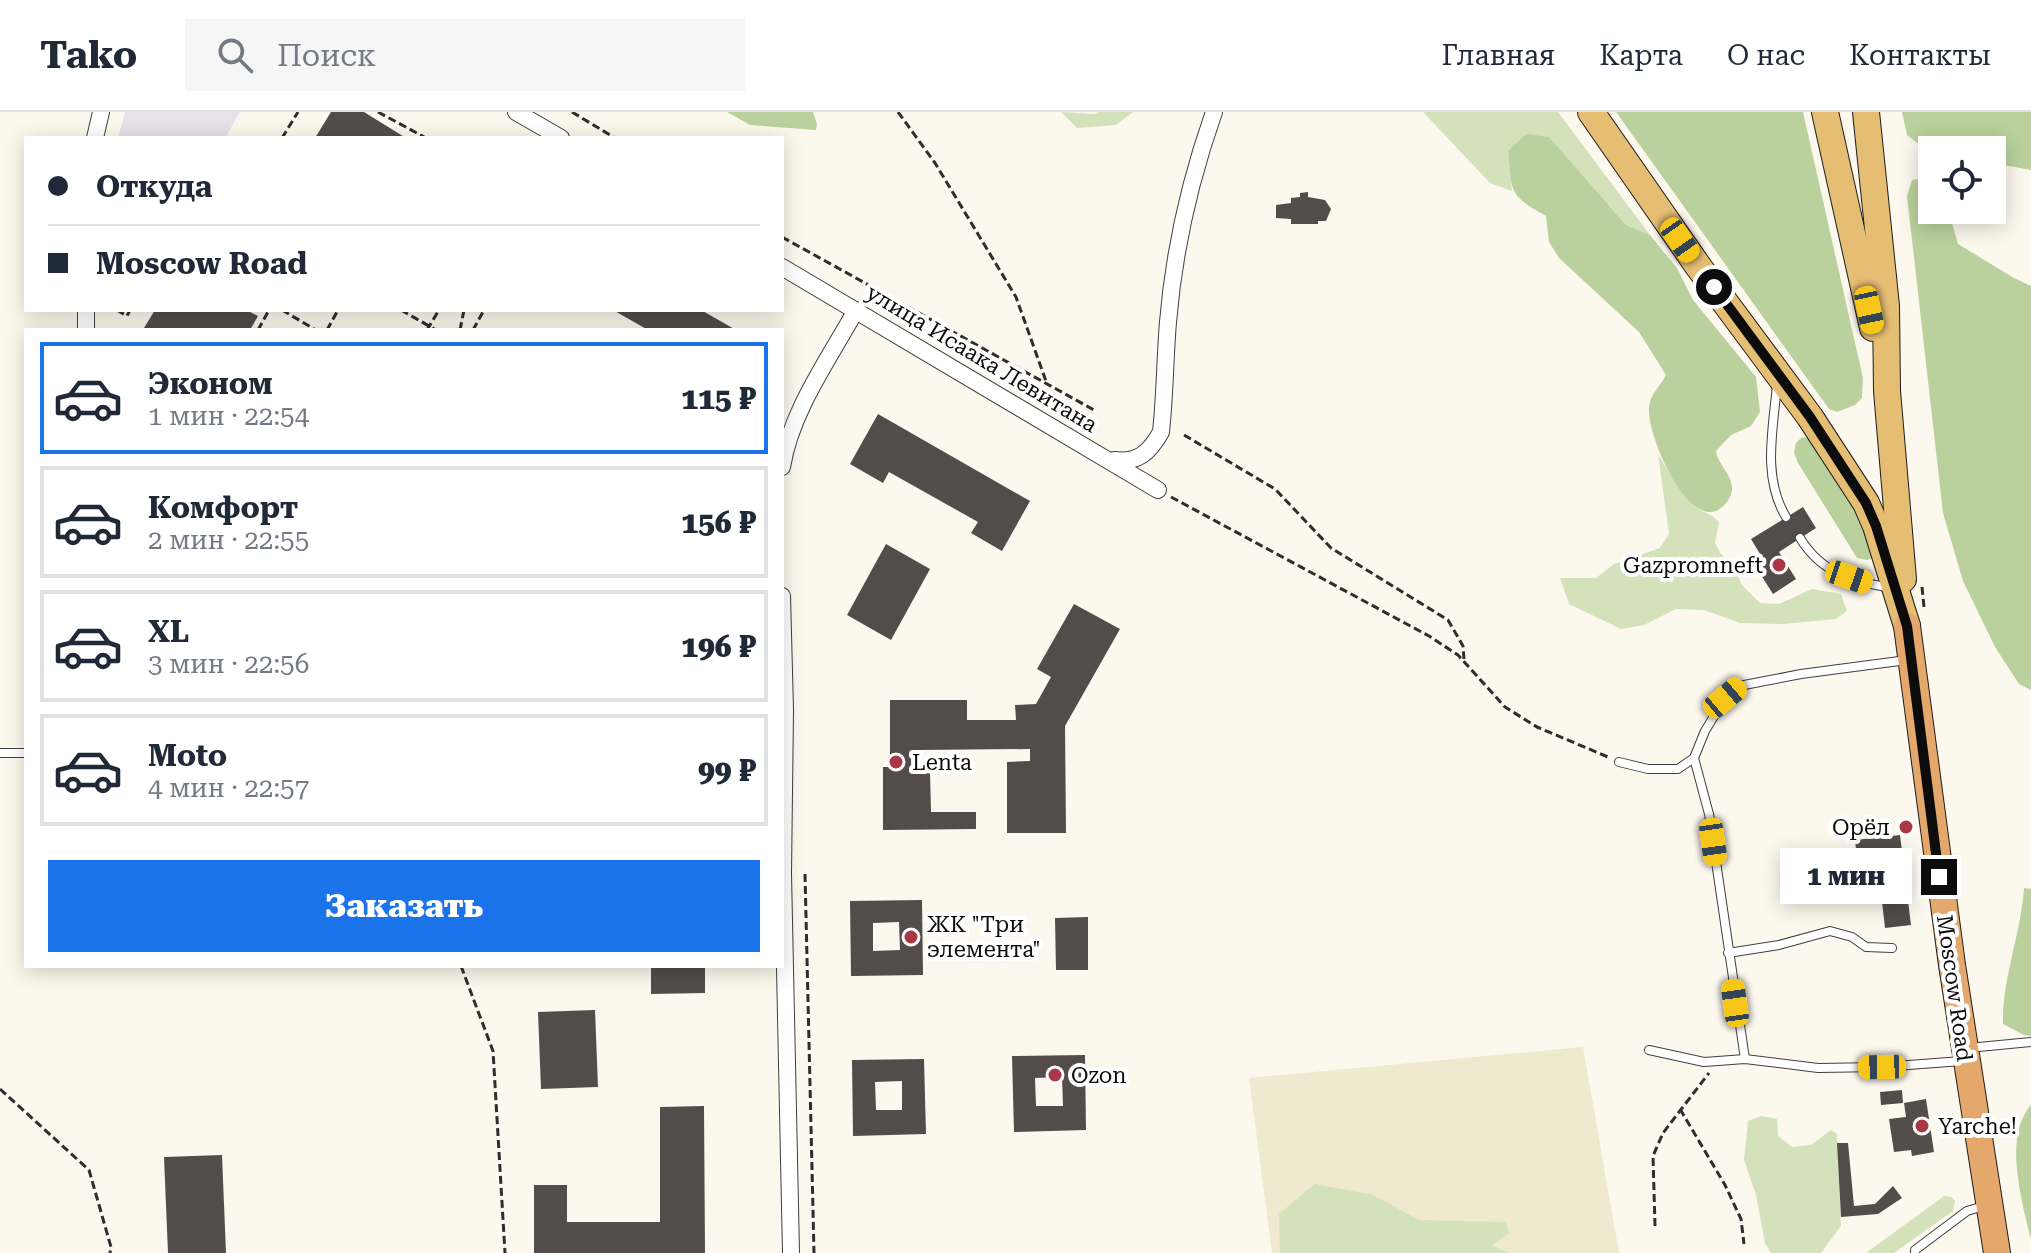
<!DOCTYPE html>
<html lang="ru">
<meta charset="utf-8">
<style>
:root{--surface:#fff;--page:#f6f6f7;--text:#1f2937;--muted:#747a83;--line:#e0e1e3;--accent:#1a73e8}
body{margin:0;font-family:"Roboto Serif",serif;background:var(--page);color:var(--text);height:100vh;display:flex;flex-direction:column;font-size:30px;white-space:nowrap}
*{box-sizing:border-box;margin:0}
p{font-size:26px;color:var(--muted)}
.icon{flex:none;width:44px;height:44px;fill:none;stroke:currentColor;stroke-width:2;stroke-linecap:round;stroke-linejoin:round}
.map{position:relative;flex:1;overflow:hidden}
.details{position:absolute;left:24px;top:216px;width:760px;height:640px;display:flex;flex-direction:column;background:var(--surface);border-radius:0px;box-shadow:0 4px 20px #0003}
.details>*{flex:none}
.hud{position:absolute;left:24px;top:24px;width:760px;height:176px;border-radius:0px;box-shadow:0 4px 20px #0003;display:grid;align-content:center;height:176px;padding:0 24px;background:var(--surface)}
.controls{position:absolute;left:1918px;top:24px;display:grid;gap:16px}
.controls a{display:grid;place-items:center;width:88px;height:88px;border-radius:0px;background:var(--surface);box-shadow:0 4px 20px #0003;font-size:40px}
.end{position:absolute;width:36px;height:36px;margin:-18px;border:10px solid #0c0c0c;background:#fff;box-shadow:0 0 0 4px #fff}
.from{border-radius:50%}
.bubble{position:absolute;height:56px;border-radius:0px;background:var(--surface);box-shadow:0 4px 20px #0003;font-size:26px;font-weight:800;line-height:56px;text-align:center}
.car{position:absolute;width:24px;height:48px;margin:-24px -12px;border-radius:10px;box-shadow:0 0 6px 2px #0007;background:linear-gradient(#f5c518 24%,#345 0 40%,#f5c518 0 76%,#345 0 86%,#f5c518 0)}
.hud b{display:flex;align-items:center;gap:28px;height:76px;font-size:30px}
.hud b+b{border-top:2px solid var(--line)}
.hud i{width:20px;height:20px;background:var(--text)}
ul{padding:14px 0 0;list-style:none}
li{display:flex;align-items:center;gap:24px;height:112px;margin:0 16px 12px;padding:0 8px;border:4px solid var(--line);border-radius:0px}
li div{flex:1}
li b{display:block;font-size:30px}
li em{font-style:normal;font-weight:800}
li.current{border-color:var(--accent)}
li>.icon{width:72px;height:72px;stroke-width:1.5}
.button{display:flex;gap:16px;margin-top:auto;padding:16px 24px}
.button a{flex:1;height:92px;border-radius:0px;background:var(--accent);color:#fff;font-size:32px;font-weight:800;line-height:92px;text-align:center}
header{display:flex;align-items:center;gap:48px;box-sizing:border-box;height:112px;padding:0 40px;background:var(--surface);border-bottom:2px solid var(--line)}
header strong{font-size:38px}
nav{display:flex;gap:44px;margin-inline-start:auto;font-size:28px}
.search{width:560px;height:72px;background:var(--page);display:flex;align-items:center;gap:20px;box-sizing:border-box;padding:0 28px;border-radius:0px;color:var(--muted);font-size:30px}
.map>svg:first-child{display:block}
.industrial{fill:#e8e1ea}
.farmland{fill:#efe9d0}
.green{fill:#d4e2bb}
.forest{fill:#bad19d}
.building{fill:#534c4a;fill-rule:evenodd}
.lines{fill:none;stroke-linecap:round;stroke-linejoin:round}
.service-casing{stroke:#3f3f3f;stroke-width:10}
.minor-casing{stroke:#3f3f3f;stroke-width:18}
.primary-casing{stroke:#1d1d1d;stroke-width:28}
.trunk-casing{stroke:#1d1d1d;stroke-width:28}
.path{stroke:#2e2e2e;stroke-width:3;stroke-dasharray:8 4;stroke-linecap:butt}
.service{stroke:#fff;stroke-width:8}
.minor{stroke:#fff;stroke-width:16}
.primary{stroke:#e6be73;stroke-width:26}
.trunk{stroke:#e4a86d;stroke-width:26}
.route{stroke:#0c0c0c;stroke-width:10}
.poi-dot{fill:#a93748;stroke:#fff;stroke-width:3}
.labels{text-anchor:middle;stroke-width:8;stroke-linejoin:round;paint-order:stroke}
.street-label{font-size:22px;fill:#0c0c0c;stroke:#fff}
.poi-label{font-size:22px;fill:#0c0c0c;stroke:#fff;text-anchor:start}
</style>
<header>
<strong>Tako</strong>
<div class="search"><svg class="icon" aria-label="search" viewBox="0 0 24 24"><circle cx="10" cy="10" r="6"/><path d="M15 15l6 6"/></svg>Поиск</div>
<nav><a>Главная</a><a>Карта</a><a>О нас</a><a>Контакты</a></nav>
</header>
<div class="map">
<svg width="2031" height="1141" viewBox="0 0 2031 1141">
<rect width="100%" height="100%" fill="#fdf8ed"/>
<!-- industrial -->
<path class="industrial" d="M125,0H240L225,26H118Z"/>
<!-- farmland -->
<path class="farmland" d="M1583,935L1619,1141H1272L1249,966Z"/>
<!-- green -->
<g class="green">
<path d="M1061,0L1095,2L1099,0H1133L1116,13L1077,16Z"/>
<path d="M1423,0H1558L1650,123L1626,113L1608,92L1508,39L1512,79L1490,71Z"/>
<path d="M1658,342C1669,360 1680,381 1697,396C1704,401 1712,402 1719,410L1715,431L1721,442L1732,451L1742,473L1760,491L1779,492L1812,477L1841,482L1847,499L1836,507L1783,512L1740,511L1704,498L1676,497L1644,513L1621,517L1569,492L1560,466H1596L1614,452L1660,436L1669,422Z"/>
<path d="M1761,1004L1777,1007L1778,1024L1792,1035L1811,1033L1831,1018L1837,1022L1841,1114L1821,1141H1771L1765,1131L1756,1083L1744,1048L1748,1009Z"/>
<path d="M1315,1072L1373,1083L1419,1108L1506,1110L1509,1121L1492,1133L1508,1141H1280L1279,1102Z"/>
<path d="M1944,1084L1952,1085L1955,1089L1953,1099L1894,1141H1866Z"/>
</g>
<!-- forest -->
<g class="forest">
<path d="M727,0H813L817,12L816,18L750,13Z"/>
<path d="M1616,0H1803L1863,266L1862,286L1855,293L1837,300L1829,297Z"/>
<path d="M1902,0H2031V58L1992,51V38L1925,37L1907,23Z"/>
<path d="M1526,22L1549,25L1626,113L1650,123L1677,156L1693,188L1756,265L1760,300L1751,314L1731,323L1716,339C1718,353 1733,363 1732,378C1731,386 1725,394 1718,398C1686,415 1646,321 1649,295C1650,282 1660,275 1666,263L1639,220L1559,146L1549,130L1546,104C1508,83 1512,80 1508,39Z"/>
<path d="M1928,65L1932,70V98H1948L1958,132L2014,166L2031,174V578L2019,572L1995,535L1963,469L1943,401L1907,84L1912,68Z"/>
<path d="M1802,325L1809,326L1875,429L1873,446L1867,448L1857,446L1798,351L1794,341L1796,331Z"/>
<path d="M2024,776L2031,777V924L2024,923L2003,912C2002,866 2021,822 2024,776Z"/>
<path d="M2031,993V1127C2022,1089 2003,1025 2031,993Z"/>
</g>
<!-- building -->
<g class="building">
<path d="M331,0H364L406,26H315Z"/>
<path d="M1308,80V85L1325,88L1331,97L1326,109H1318V112H1291V107L1276,106V93L1291,91V86L1300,85V81Z"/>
<path d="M155,198H246L258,204L250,218H148L144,216Z"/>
<path d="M613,198H701L736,218H648Z"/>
<path d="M878,302L1030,389L1002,439L971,421L978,410L889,360L883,371L850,352Z"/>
<path d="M1803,395L1816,416L1779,440L1796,467L1773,482L1754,452L1763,447L1751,427Z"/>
<path d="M886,432L930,457L891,528L847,503Z"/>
<path d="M1074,492L1120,517L1065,614L1066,721H1007V650L1030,649V637L918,638V660L930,661L931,700H976V717L883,718V655H890V588H967V608H1016L1015,593L1036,592L1051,565L1037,557Z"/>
<path d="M1900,723L1911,813L1885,816L1879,764L1859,766L1855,728Z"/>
<path d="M922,788L923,863L851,864L850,789ZM899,810L900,838L873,839V811Z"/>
<path d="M1088,805V858H1056L1055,806Z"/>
<path d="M651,854H705V881L651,882Z"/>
<path d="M595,898L598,975L541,977L538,900Z"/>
<path d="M1085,943L1086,1018L1014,1020L1012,944ZM1062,965L1063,994H1036L1035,966Z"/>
<path d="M924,947L926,1022L853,1024L852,948ZM902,969V998H876L875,970Z"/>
<path d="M1902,978L1903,991L1881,993L1880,980Z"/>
<path d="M1926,987L1934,1040L1912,1044L1911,1038L1894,1040L1889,1007L1906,1005L1904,991Z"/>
<path d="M704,994L705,1141H534V1073H567V1110H660V995Z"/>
<path d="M1837,1031H1848L1854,1094L1875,1092L1893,1074L1902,1086L1878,1102L1841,1105Z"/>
<path d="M222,1043L226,1141H168L164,1045Z"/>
</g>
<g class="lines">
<defs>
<g id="service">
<path d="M1777,273C1773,318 1762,365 1786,405"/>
<path d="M1800,426C1822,462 1851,468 1890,476"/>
<path d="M0,641H26"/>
<path d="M1694,646L1709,702L1745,947"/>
<path d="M1619,650L1648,657H1678L1694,646L1705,619L1725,586L1739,574L1801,562L1907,548"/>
<path d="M1728,841L1779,833L1830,819L1852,825L1866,835L1892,836"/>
<path d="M1968,936L2031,930"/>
<path d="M1649,938L1704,950L1745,947L1818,956L1882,955L1962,949"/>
<path d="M1915,1141V1138L1967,1099L1984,1094"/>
</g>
<g id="minor">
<path d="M516,0L561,26"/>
<path d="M95,26L101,0"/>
<path d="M782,155L1158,378"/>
<path d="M86,198V218"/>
<path d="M1114,348C1138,351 1149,341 1161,320C1165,283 1165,246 1168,210C1174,138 1190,68 1214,0"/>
<path d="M782,355C791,299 829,247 856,198"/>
<path d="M782,484L785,598L783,762L791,1141"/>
</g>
<g id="primary">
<path d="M1591,0L1698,154L1810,305L1866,391L1876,414L1907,514"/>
<path d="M1825,0L1873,216"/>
<path d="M1866,0L1886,194L1887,279L1903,467"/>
</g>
<path id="trunk" d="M1907,514L1952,853L1997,1141"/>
</defs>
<!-- service casing -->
<use href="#service" class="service-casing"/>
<!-- minor casing -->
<use href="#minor" class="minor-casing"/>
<!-- primary casing -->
<use href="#primary" class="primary-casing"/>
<!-- trunk casing -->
<use href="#trunk" class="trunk-casing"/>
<!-- path -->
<g class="path">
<path d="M378,0L426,26"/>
<path d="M572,0L615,26"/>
<path d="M898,0L935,51L1016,185L1047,272"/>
<path d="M282,26L298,0"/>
<path d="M782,125L1094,298"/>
<path d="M117,198L127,204L130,198"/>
<path d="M282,198L316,218"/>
<path d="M401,198L436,218"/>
<path d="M258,218L269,198"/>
<path d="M327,218L338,198"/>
<path d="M427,218L439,198"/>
<path d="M460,218L464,198"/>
<path d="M473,218L484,198"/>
<path d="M1184,323L1275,377L1331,436L1448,508L1463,534L1464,547"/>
<path d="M1171,385L1429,524L1458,543L1505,595L1537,615L1608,645"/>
<path d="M1922,475L1924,495"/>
<path d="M805,762L814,1141"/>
<path d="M461,854L493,939L505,1141"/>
<path d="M0,977L89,1058L111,1135L110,1141"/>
<path d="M1680,997L1725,1073L1741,1107L1744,1132"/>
<path d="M1655,1114L1653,1044L1663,1021L1709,961"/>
</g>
<!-- service -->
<use href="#service" class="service"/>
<!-- minor -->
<use href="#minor" class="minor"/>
<!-- primary -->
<use href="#primary" class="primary"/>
<!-- trunk -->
<use href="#trunk" class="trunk"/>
</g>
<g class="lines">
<!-- route -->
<path class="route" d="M1714,175L1810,305L1866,391L1876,414L1907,514L1939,765"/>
</g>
<!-- markers -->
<g class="poi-dot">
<circle cx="1779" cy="453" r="8"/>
<circle cx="896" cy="650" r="8"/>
<circle cx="1906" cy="715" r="8"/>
<circle cx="911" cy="825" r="8"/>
<circle cx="1055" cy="963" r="8"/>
<circle cx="1922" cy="1014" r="8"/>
</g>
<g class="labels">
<!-- street labels -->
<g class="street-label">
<text transform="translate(982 246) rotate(31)" y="8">улица Исаака Левитана</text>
<text transform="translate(1955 876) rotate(82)" y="8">Moscow Road</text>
</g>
<!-- poi labels -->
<g class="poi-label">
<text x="1763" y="461" text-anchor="end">Gazpromneft</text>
<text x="912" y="658">Lenta</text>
<text x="1890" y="723" text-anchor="end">Орёл</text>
<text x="927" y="820">ЖК "Три<tspan x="927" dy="25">элемента"</tspan></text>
<text x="1071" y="971">Ozon</text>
<text x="1938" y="1022">Yarche!</text>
</g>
</g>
</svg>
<div class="controls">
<a><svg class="icon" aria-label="locate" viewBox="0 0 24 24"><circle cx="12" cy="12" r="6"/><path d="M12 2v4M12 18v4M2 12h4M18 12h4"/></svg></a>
</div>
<i class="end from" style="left:1714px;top:175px"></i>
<i class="end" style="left:1939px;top:765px"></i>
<div class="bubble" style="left:1780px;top:736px;width:132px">1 мин</div>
<i class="car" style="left:1680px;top:128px;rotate:145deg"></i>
<i class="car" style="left:1869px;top:198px;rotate:168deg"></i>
<i class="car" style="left:1849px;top:465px;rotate:109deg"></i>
<i class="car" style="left:1725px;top:586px;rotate:50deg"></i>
<i class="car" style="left:1713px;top:730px;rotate:172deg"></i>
<i class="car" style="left:1735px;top:891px;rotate:352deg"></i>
<i class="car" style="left:1882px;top:955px;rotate:269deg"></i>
<div class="hud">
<b><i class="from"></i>Откуда</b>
<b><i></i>Moscow Road</b>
</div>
<section class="details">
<ul>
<li class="current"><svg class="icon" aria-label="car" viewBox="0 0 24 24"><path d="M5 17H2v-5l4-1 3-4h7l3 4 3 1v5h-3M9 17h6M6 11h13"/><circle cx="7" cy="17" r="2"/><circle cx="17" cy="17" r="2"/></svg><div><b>Эконом</b><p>1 мин · 22:54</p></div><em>115 ₽</em></li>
<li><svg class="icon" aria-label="car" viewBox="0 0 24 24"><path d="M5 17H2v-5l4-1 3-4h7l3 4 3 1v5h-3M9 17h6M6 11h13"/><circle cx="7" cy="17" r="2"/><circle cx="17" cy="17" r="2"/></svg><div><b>Комфорт</b><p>2 мин · 22:55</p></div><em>156 ₽</em></li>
<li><svg class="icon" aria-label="car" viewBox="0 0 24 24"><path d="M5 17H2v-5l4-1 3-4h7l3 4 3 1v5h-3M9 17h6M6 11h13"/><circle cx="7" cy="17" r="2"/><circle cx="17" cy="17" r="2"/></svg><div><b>XL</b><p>3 мин · 22:56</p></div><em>196 ₽</em></li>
<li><svg class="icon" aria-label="car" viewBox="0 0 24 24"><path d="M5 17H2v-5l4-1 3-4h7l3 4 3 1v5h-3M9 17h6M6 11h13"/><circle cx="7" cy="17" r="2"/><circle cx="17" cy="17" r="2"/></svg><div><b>Moto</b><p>4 мин · 22:57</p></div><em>99 ₽</em></li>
</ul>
<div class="button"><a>Заказать</a></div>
</section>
</div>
